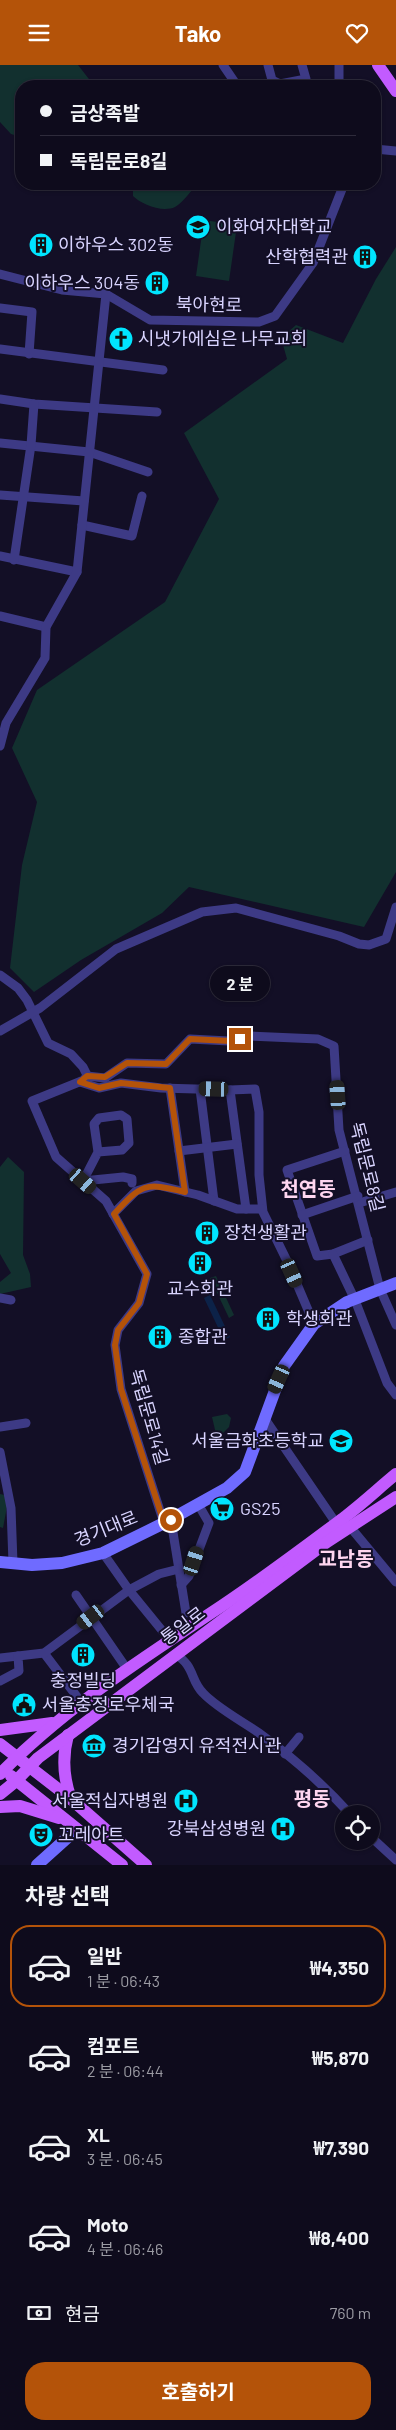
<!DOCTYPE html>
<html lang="ko">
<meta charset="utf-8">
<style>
:root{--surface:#0e0b1c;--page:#171425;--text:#f1f3f6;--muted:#9b9ba3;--line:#2e2b3b;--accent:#b45309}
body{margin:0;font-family:Barlow,"Noto Sans KR",sans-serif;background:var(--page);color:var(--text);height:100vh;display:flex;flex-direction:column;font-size:19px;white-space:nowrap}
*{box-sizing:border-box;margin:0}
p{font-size:16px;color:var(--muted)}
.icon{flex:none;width:28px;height:28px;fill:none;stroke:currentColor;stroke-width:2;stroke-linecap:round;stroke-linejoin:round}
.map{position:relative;height:1800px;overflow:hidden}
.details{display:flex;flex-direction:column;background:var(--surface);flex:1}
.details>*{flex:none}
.top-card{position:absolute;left:15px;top:15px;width:366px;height:110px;border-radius:20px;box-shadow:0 1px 4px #0004,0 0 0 1px var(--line);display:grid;align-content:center;height:110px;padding:0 25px;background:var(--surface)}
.controls{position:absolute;left:335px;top:1740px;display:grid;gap:10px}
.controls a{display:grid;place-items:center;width:45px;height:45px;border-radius:50%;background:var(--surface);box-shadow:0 1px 4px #0004,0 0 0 1px var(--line);font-size:25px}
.end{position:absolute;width:22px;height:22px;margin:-11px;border:6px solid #b45309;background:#fff;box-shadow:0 0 0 2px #fff}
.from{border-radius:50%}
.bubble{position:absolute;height:35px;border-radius:18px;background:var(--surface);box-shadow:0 1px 4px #0004,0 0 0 1px var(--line);font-size:16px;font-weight:700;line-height:35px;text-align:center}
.car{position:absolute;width:15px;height:30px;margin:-15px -8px;border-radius:6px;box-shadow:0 0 4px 1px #0007;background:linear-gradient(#222 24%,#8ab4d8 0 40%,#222 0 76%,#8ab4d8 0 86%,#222 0)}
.top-card b{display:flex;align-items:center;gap:18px;height:48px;font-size:19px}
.top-card b+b{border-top:1px solid var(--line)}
.top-card i{width:12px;height:12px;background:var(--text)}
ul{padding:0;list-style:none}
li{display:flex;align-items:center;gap:15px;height:82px;margin:0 10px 8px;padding:0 15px;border:2px solid transparent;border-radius:20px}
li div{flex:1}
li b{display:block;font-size:19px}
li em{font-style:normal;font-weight:700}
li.active{border-color:var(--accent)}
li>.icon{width:45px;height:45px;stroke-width:1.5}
h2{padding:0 25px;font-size:22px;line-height:60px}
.pay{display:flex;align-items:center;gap:12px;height:55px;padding:0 25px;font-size:19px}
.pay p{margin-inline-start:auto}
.button{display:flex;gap:10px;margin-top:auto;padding:10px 25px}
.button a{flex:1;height:58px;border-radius:20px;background:var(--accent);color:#fff;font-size:20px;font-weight:700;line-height:58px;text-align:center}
header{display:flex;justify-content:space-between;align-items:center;height:65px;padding:0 25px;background:var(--accent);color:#fff;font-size:22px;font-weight:700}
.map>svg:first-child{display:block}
.green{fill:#12302f}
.water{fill:#0c2248}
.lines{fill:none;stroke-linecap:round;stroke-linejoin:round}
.street{stroke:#3d3a85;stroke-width:9}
.secondary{stroke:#6f6bff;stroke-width:12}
.primary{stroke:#c25bff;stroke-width:12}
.route{stroke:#b45309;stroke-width:6}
.labels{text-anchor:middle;stroke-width:4;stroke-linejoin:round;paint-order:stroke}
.poi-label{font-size:18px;fill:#d9d4ff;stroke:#130f26;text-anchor:start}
.street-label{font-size:18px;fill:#d9d4ff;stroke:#130f26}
.quarter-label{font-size:20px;font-weight:bold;fill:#ffd6f0;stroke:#130f26}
</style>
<header><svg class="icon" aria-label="menu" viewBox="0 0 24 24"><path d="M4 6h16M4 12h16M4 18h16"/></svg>Tako<svg class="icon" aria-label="heart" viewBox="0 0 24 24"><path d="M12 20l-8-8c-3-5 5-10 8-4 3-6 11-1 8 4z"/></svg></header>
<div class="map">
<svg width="396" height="1800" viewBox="0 0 396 1800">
<rect width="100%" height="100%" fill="#130f26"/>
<!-- green -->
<g class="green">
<path d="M0,0H78L92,18L106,21H21V72L11,69L0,57Z"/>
<path d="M133,119H198C191,125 183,138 175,142C162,148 141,139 133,131Z"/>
<path d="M204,155L237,160L229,216L196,211Z"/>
<path d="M396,182V807L364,862L189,822L162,848L81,895L34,927L10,903L22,800L37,737L12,683L37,625L165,537L219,434L184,368L287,294L281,273L296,260L343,278L376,214Z"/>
<path d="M8,1092L24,1107L23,1190L30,1209L31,1222L0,1229V1217L11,1208L0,1189V1102Z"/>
<path d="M216,1211L234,1250L229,1253L210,1213Z"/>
<path d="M227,1349L231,1353L229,1362L222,1369H216L212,1352Z"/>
<path d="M0,1429L9,1431L3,1463L0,1462Z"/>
</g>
<!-- water -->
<path class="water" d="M210,1230L230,1272L224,1275L204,1233Z"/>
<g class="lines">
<!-- street -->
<g class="street">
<path d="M223,0L236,19"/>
<path d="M268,0L272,15L280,19L306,14L302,0"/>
<path d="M339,21V0"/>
<path d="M375,84L396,86"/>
<path d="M0,209L62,225L106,229L150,255L259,257L275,251L313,198L344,119"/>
<path d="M0,243L32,247L29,289"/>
<path d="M0,284L163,305"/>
<path d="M0,334L34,339L157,347"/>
<path d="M0,378L89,387L148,407"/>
<path d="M0,430L84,436"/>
<path d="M82,460L132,471L142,431"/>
<path d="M0,491L77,507"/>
<path d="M14,495L31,380L34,339"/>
<path d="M0,551L46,562"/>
<path d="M0,681L6,658L45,593L46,562L77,507L106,229"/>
<path d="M0,910L18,923L27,935L48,978L71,989L83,1002L87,1010L84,1015L32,1036L56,1092L106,1136L147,1209L139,1238L118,1265L115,1280L121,1324L164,1458"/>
<path d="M0,966L40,943L116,884L202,847L236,843L339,871L359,879L369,880L386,874L396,842"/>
<path d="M87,1011L105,1013L127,998L166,999L190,974L229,976L250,971L318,974L334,981L339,1065L380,1224L396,1260"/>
<path d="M80,1017L99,1023L121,1018L161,1023L230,1025L246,1144"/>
<path d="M170,1023L185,1127"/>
<path d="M200,1024L214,1136"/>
<path d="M230,1025L255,1024L259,1047V1110L263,1147L288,1198L314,1259"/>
<path d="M179,1086L237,1079"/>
<path d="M345,1086L287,1105L317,1191L333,1189L368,1175"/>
<path d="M83,1116L98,1087L122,1085L129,1078L127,1054L121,1050L99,1053L94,1059L98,1087"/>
<path d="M83,1116L123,1112L132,1114V1118"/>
<path d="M359,1138L396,1127"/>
<path d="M113,1149L136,1126L157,1120L198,1130L237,1144H262"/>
<path d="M302,1150L358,1131"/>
<path d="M333,1189L355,1235L387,1318L396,1330"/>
<path d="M0,1233L11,1235"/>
<path d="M265,1354L336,1458"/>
<path d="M0,1362L26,1358"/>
<path d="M0,1387L11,1443L13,1498"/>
<path d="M171,1455L186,1548"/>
<path d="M351,1463L396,1517"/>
<path d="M103,1488L129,1525L169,1574"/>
<path d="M181,1520L189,1511L209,1458L198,1439"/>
<path d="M76,1530L127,1604"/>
<path d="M44,1588L81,1637"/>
<path d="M175,1589C195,1601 190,1615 203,1628C217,1643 242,1656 259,1668C292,1692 323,1719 350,1749"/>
<path d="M0,1593L18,1591"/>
<path d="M0,1616L19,1606L18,1591L44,1588L129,1525L159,1509L179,1504"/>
<path d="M285,1689L299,1672"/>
<path d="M371,1772L396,1795"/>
</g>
<!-- secondary -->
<g class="secondary">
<path d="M0,1497L32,1500L62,1498L103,1488L164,1458L227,1423L245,1407L284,1301L314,1259L347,1237L396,1218"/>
<path d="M37,1800L77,1764"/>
</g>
<!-- primary -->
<g class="primary">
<path d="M378,0L396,26"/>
<path d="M0,1665L52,1658"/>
<path d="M68,1670C62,1692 63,1712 71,1734"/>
<path d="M0,1679L71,1734L146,1800"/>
<path d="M0,1709C62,1645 136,1598 211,1548C257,1518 302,1484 346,1451C363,1438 379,1423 396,1409"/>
<path d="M11,1711L122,1800"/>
<path d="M0,1729L16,1716L38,1693L327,1477L396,1432"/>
<path d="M0,1742L20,1741L59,1753"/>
</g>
</g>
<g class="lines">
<!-- route -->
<path class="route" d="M171,1455L164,1458L121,1324L115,1280L118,1265L139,1238L147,1209L114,1149C142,1119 144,1117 185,1127L170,1023L121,1018L99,1023L80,1017L87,1011L105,1012L127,998L166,999L190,974L230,976L240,974"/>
</g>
<!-- icons -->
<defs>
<symbol id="university-disc" viewBox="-11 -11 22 22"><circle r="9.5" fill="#00e5ff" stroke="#130f26"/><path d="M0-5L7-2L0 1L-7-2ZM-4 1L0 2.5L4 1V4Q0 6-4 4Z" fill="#111"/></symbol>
<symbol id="building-disc" viewBox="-11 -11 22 22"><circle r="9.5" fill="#00e5ff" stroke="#130f26"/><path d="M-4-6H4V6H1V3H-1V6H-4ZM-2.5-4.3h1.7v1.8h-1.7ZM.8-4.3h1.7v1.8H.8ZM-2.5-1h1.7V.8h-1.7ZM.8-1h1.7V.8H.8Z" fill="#111"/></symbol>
<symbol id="church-disc" viewBox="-11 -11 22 22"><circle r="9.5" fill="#00e5ff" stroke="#130f26"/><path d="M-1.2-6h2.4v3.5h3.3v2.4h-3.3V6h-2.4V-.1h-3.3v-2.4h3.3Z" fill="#111"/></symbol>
<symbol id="school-disc" viewBox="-11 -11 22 22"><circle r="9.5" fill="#00e5ff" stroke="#130f26"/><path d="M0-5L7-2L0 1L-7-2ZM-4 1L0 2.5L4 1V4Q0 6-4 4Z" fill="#111"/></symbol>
<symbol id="supermarket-disc" viewBox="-11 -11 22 22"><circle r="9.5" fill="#00e5ff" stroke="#130f26"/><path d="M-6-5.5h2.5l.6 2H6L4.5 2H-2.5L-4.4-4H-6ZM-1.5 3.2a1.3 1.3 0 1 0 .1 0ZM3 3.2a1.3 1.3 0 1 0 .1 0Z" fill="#111"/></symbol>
<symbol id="civic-disc" viewBox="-11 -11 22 22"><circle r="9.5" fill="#00e5ff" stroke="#130f26"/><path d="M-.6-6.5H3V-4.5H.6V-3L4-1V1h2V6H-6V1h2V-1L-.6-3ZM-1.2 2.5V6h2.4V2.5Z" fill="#111"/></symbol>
<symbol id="museum-disc" viewBox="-11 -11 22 22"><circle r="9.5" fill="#00e5ff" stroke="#130f26"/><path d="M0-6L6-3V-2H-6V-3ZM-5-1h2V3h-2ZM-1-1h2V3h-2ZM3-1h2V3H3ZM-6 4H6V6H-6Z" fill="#111"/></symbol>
<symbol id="hospital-disc" viewBox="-11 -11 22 22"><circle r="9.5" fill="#00e5ff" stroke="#130f26"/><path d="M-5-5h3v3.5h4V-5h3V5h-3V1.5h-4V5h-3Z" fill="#111"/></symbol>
<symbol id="theatre-disc" viewBox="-11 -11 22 22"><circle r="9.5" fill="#00e5ff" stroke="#130f26"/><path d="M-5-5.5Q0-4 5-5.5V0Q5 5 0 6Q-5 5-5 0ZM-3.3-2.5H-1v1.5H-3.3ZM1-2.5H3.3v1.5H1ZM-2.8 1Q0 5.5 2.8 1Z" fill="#111"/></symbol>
</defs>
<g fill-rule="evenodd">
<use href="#university-disc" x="184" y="148" width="28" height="28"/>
<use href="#building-disc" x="27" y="166" width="28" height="28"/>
<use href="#building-disc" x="351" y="178" width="28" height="28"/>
<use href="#building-disc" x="143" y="204" width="28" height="28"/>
<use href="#church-disc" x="107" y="260" width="28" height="28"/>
<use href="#building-disc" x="193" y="1154" width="28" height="28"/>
<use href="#building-disc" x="186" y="1184" width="28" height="28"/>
<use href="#building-disc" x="254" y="1240" width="28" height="28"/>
<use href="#building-disc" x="146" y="1258" width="28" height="28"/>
<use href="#school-disc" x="327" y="1362" width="28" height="28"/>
<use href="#supermarket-disc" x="208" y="1430" width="28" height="28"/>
<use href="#building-disc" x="69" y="1576" width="28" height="28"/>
<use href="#civic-disc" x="10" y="1626" width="28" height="28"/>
<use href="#museum-disc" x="80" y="1667" width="28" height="28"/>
<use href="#hospital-disc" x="172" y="1722" width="28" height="28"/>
<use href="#hospital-disc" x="269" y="1750" width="28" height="28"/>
<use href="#theatre-disc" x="27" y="1756" width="28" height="28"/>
</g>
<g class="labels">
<!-- poi labels -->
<g class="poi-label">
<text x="216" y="168">이화여자대학교</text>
<text x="58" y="186">이하우스 302동</text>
<text x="348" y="198" text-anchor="end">산학협력관</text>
<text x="140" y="224" text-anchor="end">이하우스 304동</text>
<text x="138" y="280">시냇가에심은 나무교회</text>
<text x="224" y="1174">장천생활관</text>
<text x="200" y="1230" text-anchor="middle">교수회관</text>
<text x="286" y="1260">학생회관</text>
<text x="178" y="1278">종합관</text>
<text x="324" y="1382" text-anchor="end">서울금화초등학교</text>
<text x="240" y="1450">GS25</text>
<text x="83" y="1622" text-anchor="middle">충정빌딩</text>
<text x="42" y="1646">서울충정로우체국</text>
<text x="112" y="1687">경기감영지 유적전시관</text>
<text x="168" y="1742" text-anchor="end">서울적십자병원</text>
<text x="266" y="1770" text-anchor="end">강북삼성병원</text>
<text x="58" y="1776">꼬레아트</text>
</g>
<!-- street labels -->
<g class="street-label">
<text transform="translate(209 240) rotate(1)" y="6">북아현로</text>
<text transform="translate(367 1102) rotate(76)" y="6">독립문로8길</text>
<text transform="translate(149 1352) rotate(74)" y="6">독립문로14길</text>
<text transform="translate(106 1464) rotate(-22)" y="6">경기대로</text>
<text transform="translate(183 1561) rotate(-37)" y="6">통일로</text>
</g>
<!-- quarter labels -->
<g class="quarter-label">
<text x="308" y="1131">천연동</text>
<text x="346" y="1501">교남동</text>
<text x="312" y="1741">평동</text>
</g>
</g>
</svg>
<div class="controls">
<a><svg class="icon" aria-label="locate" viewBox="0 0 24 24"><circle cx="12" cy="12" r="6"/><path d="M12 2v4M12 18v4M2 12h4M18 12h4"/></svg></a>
</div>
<i class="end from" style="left:171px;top:1455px"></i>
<i class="end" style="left:240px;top:974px"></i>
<div class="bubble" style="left:210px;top:901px;width:60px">2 분</div>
<i class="car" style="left:214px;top:1024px;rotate:272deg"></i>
<i class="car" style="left:338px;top:1030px;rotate:356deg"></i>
<i class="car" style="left:83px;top:1116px;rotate:131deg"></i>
<i class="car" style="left:292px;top:1208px;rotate:156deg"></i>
<i class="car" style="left:279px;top:1314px;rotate:204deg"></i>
<i class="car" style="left:194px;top:1496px;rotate:18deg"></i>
<i class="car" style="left:91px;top:1552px;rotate:233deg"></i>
<div class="top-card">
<b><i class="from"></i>금상족발</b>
<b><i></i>독립문로8길</b>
</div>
</div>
<section class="details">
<h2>차량 선택</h2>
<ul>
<li class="active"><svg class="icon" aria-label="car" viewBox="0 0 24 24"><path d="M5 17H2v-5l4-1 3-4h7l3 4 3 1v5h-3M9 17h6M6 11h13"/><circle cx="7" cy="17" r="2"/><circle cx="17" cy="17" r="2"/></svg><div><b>일반</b><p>1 분 · 06:43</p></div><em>₩4,350</em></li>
<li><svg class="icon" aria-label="car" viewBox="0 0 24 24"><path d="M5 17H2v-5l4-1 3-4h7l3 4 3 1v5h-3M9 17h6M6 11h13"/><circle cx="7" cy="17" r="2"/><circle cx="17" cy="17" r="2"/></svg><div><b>컴포트</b><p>2 분 · 06:44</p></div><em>₩5,870</em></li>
<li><svg class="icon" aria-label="car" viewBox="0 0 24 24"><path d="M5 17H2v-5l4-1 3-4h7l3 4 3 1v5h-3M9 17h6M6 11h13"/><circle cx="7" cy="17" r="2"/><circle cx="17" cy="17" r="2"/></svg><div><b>XL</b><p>3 분 · 06:45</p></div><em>₩7,390</em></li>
<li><svg class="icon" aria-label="car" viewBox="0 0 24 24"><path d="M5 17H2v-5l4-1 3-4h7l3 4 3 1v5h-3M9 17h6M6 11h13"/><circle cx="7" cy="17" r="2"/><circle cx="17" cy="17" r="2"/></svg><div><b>Moto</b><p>4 분 · 06:46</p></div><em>₩8,400</em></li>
</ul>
<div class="pay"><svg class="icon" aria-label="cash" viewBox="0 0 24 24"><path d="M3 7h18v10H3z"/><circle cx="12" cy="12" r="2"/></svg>현금<p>760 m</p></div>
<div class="button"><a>호출하기</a></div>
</section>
